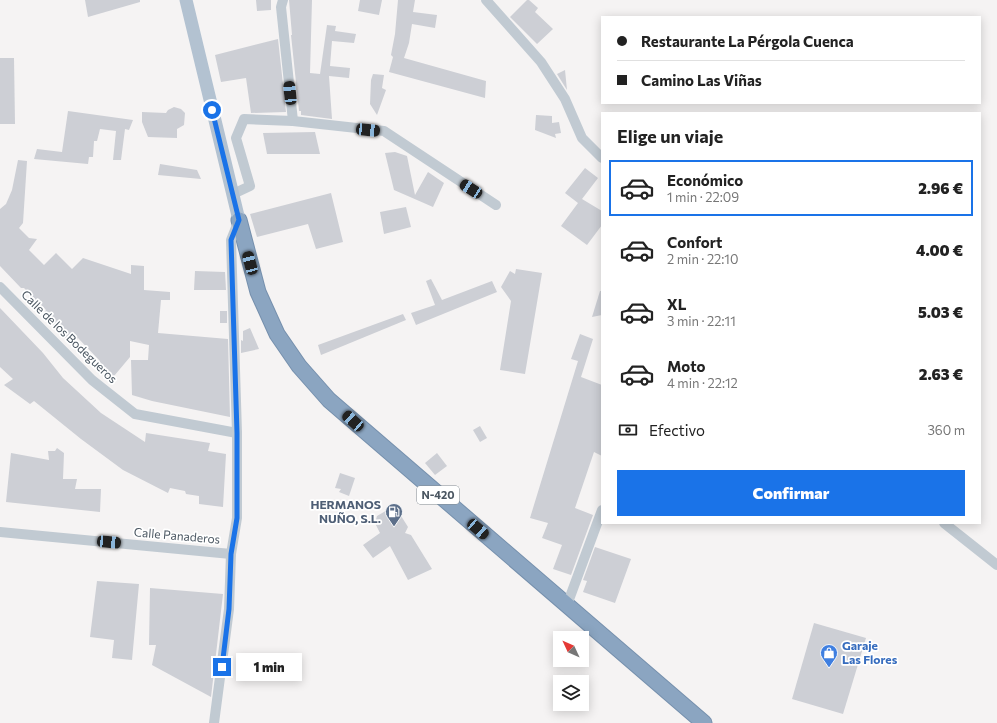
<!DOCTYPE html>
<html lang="es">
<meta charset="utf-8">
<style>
:root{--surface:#fff;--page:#f2f2f2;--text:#222;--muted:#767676;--line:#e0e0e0;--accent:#1a73e8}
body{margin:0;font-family:Commissioner,sans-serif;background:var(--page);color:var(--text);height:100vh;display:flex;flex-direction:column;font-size:15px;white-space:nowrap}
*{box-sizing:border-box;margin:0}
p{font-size:13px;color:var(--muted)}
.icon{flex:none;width:22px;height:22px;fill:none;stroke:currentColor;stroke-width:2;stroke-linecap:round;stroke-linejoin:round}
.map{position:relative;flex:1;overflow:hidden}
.panel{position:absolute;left:601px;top:112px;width:380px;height:412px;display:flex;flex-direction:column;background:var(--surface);border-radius:0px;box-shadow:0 2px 10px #0003}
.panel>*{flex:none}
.hud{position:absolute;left:601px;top:16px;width:380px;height:88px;border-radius:0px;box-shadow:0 2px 10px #0003;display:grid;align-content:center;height:88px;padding:0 16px;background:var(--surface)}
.needle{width:26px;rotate:314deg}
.fabs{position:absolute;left:553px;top:631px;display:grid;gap:8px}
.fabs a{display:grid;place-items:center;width:36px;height:36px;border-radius:0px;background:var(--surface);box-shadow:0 2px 10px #0003;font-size:20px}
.end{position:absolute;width:18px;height:18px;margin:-9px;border:5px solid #1a73e8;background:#fff;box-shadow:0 0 0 2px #fff}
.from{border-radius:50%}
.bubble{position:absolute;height:28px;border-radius:0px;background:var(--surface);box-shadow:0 2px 10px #0003;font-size:13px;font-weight:800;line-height:28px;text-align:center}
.car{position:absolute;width:12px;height:24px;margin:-12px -6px;border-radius:5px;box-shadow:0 0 3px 1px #0007;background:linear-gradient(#222 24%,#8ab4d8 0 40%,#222 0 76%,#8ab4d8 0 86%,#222 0)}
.hud b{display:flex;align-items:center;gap:14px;height:38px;font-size:15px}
.hud b+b{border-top:1px solid var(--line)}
.hud i{width:10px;height:10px;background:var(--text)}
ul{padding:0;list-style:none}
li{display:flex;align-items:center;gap:12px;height:56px;margin:0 8px 6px;padding:0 8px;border:2px solid transparent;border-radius:0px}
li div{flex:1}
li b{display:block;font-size:15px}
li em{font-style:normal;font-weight:800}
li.selected{border-color:var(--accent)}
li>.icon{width:36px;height:36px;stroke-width:1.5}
h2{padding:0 16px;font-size:18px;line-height:48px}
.pay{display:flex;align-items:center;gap:10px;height:44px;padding:0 16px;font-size:15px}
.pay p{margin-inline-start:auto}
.primary-button{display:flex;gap:8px;margin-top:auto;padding:8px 16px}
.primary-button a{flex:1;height:46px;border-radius:0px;background:var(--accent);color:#fff;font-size:16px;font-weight:800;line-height:46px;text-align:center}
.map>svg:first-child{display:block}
.building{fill:#cdcfd5}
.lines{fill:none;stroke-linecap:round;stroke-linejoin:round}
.highway-casing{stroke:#7690ad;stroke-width:17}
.minor{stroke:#c1cad2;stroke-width:10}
.major{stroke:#b3c2d1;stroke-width:13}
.highway{stroke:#8ba5c1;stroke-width:15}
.route{stroke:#1a73e8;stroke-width:5}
.labels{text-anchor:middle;stroke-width:3.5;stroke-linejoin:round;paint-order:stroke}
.shield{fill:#fff;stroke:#808990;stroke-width:1}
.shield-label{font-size:11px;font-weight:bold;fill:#4a5661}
.street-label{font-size:12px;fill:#4a5661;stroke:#fff}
.service-label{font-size:12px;font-weight:bold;fill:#4e5e75;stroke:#fff;text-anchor:end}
.shop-label{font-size:12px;font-weight:bold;fill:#366cbe;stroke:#fff;text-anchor:start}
</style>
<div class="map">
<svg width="997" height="723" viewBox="0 0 997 723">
<rect width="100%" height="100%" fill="#f5f3f3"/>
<!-- building -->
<g class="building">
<path d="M85,0H140V2L88,17Z"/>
<path d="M256,0H271V10L257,11Z"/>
<path d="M289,0H312L310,73L320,74L327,25L336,26L335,31L356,34L354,43L332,41L330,66L350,68L349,78L329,76L332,119L301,115V111H299L291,35H292Z"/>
<path d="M360,0H382L379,15L358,11Z"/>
<path d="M398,0H415L413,12L437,15L435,28L412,24L409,43L404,58L486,81L485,98L389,72L393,57L391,55L395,34Z"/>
<path d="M527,0H529L538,8L535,12L553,29L537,44L510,17Z"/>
<path d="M278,39L286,112L251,113L246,78L221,82L215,55Z"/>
<path d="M0,58H14L15,124H0Z"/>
<path d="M565,70L567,90L557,74Z"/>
<path d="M373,74L384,75L382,88L386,90L377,115L370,104L371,80Z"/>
<path d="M174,107L181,109L185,113L184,125L177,129V138L148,137L142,122V112L166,113L168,110Z"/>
<path d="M68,111L133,120L129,130L125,129L121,160H113L116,131L100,129L97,141H94L93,157H89L88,164L34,159L37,149L62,152Z"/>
<path d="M536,115L552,116V123L559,122L561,133L555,134L556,138L535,130Z"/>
<path d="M315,132L320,154H267L263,133Z"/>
<path d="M395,152L407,156L415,195L428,172L444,183L433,207L394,190L385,153Z"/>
<path d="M18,160L27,161L23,223L19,228L29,238L37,239L29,250L44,265L56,253L72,269L83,258L131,274V265L144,266V290L170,292V300H161L158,333L228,339L230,417L152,401L132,395L131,360H148L149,345L130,341V357L109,382L95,366L100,361L78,338L72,346L43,314L46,310L24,288H21L0,266V209L6,204L12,190Z"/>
<path d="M160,164L197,170L201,179L158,175Z"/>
<path d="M585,168L598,178L582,199L602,211V225L587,245L561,226L578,203L565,193Z"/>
<path d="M331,193L343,242L316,249L308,224L257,237L250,214Z"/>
<path d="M406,207L411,227L384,234L380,212Z"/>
<path d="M516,269L542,273L525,374L500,370L511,301L501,287L510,271L515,274Z"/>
<path d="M195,271L225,272L226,290H194Z"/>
<path d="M431,279L442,300L492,281L497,292L416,325L411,313L435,305L426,281Z"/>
<path d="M600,291H602V315L592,317Z"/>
<path d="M0,308L43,353L63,378L101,413L145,442L146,433L210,443L208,451L226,454L223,507L199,504V496L186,494L185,491L170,488L168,493L123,470L81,439L34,401L30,404L4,385L13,379L0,367Z"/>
<rect x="220" y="311" width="7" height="12"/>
<path d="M403,314L406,320L321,355L318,345Z"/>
<path d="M250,328L259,349L241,353V340L243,341V331Z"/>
<path d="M580,334L593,339L581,377L602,385V456L594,452L575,508L593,515L571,575L553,569L562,545L542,538L548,523L530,518L578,361L571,359Z"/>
<path d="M480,426L487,438L480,442L473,430Z"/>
<path d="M57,448L64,453L63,479H77L75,489H101L100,512L6,502L11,453L49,460L48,451H55Z"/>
<path d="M437,453L447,466L435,475L425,463Z"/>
<path d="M340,473L355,478L349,496L339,492L341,489L335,488Z"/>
<path d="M389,509L398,511L408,527L405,533L411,535L432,569L408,580L390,546L373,558L363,545L380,533L375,523L377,516Z"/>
<path d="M595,547L631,559L615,603L583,592L587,581L583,580Z"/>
<path d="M97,581L139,584L132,660L112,658L114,640L90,637Z"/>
<path d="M150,588L223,594L211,697L152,665L156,645H149Z"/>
<path d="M814,623L866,638L843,714L792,699Z"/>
</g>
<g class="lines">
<defs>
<path id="highway" d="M239,220L258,292L277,334L299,366L329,400L704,723"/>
</defs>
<!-- highway casing -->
<use href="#highway" class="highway-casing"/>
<!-- minor -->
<g class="minor">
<path d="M283,0L281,7L293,121"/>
<path d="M486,0L541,62L565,99L582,138L602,158"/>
<path d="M233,194L250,186L236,138L244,119L293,121L384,131L496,205"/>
<path d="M0,287L92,380L135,414L237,433"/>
<path d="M944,523L997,565"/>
<path d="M0,532L231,554"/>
<path d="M567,605L602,510"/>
<path d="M214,723L229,609L231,554L237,518V433L231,240L239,220"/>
</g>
<!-- major -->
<path class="major" d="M186,0L239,220"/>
<!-- highway -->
<use href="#highway" class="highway"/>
</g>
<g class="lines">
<!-- route -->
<path class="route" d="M212,110L239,220L231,240L237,433V518L231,554L229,609L222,667"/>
</g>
<!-- icons -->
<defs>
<symbol id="fuel-pin" viewBox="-11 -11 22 30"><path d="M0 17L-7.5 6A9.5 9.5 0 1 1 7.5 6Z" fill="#5c6f8a" stroke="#fff"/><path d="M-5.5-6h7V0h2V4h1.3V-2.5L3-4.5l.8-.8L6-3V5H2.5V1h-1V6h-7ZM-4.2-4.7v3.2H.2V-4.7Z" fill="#fff"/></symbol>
<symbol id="shop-pin" viewBox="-11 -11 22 30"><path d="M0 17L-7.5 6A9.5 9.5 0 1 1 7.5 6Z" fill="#3f7fe0" stroke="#fff"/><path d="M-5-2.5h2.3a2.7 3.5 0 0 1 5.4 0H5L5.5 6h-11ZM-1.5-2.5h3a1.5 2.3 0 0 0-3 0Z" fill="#fff"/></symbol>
</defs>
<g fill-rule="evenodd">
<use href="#fuel-pin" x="384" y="502" width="20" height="27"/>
<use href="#shop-pin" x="819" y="643" width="20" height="27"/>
</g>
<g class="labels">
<!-- shield labels -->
<rect class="shield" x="417" y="486" width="42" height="18" rx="3"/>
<g class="shield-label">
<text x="438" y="499">N-420</text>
</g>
<!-- street labels -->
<g class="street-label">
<text transform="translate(69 337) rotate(44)" y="4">Calle de los Bodegueros</text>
<text transform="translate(177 536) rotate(5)" y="4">Calle Panaderos</text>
</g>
<!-- service labels -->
<g class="service-label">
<text x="381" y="509">HERMANOS<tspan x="381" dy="14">NUÑO, S.L.</tspan></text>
</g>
<!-- shop labels -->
<g class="shop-label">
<text x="842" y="650">Garaje<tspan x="842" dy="14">Las Flores</tspan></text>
</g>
</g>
</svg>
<div class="fabs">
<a><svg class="needle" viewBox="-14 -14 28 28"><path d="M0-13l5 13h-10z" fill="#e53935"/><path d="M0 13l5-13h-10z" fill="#767676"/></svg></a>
<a><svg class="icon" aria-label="layers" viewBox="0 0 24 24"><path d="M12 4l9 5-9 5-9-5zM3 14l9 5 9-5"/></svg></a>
</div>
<i class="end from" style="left:212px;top:110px"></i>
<i class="end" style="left:222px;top:667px"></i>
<div class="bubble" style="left:236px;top:653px;width:66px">1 min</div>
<i class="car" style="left:290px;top:93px;rotate:354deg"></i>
<i class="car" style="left:368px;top:130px;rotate:96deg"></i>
<i class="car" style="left:471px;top:189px;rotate:303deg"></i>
<i class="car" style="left:250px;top:263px;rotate:345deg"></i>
<i class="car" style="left:353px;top:421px;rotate:312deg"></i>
<i class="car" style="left:478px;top:529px;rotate:131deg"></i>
<i class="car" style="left:109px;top:542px;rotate:95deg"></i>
<div class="hud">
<b><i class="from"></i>Restaurante La Pérgola Cuenca</b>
<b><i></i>Camino Las Viñas</b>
</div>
<section class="panel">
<h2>Elige un viaje</h2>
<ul>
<li class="selected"><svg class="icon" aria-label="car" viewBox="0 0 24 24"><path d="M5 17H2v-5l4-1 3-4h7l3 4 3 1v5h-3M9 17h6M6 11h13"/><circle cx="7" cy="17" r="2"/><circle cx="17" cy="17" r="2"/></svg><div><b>Económico</b><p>1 min · 22:09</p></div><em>2.96 €</em></li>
<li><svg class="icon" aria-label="car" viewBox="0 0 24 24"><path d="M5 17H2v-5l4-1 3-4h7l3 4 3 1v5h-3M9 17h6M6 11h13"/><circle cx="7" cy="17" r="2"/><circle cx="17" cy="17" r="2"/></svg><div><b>Confort</b><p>2 min · 22:10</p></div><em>4.00 €</em></li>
<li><svg class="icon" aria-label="car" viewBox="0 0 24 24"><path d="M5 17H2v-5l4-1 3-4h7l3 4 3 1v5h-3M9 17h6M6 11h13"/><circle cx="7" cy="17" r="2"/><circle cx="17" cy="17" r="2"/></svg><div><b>XL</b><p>3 min · 22:11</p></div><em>5.03 €</em></li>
<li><svg class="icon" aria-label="car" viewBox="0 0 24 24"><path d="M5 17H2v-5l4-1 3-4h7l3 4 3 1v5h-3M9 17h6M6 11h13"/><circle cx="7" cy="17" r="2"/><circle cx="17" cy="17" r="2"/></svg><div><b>Moto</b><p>4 min · 22:12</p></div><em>2.63 €</em></li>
</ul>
<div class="pay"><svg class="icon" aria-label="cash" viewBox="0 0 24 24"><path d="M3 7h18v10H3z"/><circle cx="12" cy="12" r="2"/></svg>Efectivo<p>360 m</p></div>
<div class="primary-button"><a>Confirmar</a></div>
</section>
</div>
